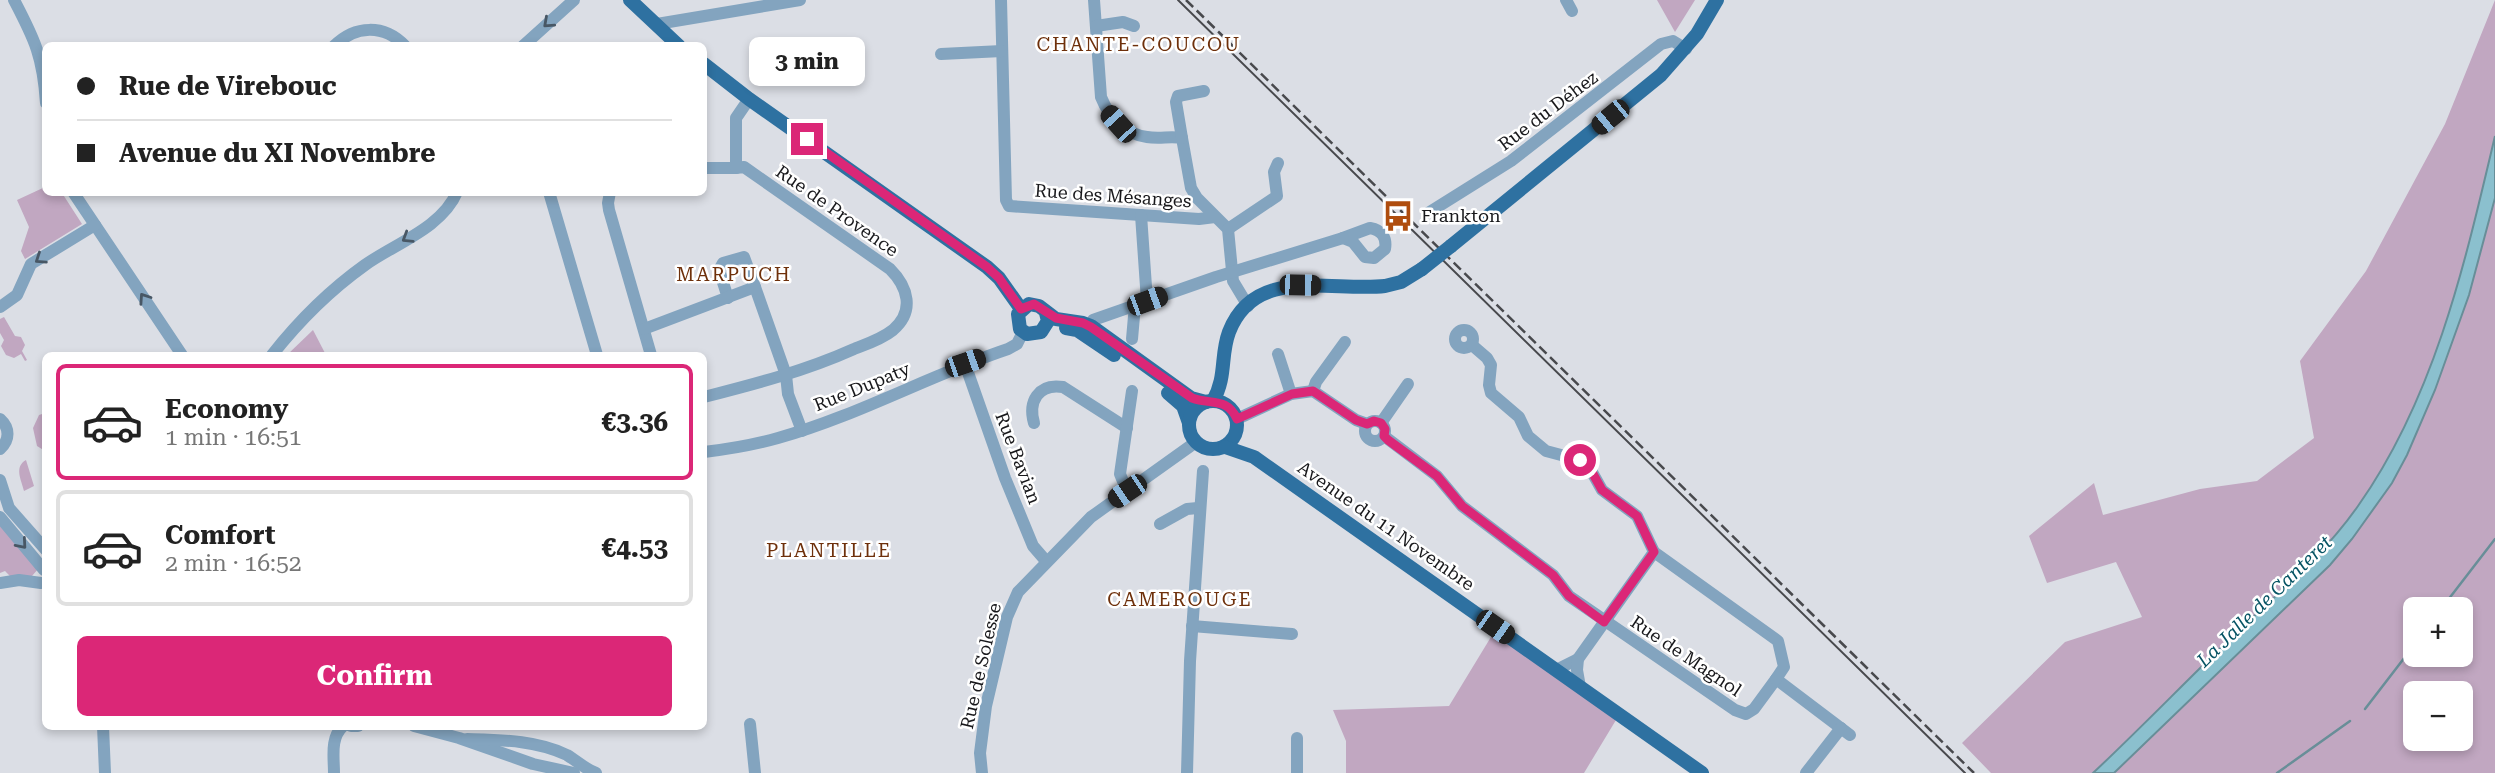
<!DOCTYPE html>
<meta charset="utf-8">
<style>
:root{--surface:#fff;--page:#f6f6f6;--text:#222;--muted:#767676;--line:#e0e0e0;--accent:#db2777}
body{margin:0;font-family:"Roboto Serif",serif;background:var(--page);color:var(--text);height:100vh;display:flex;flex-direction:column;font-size:26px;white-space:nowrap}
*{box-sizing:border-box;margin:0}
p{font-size:23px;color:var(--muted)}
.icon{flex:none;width:38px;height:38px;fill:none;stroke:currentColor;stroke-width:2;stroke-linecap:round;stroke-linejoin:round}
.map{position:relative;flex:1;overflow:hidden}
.sheet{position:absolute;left:42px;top:352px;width:665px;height:378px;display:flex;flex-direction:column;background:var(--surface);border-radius:10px;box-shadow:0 4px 10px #0003}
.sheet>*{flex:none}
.hud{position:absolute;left:42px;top:42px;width:665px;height:154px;border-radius:10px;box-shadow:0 4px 10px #0003;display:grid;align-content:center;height:154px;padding:0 35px;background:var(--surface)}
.controls{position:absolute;left:2403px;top:597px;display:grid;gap:14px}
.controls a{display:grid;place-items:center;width:70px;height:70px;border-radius:10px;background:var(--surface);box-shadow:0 4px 10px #0003;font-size:35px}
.end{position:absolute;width:32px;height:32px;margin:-16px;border:9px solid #db2777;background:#fff;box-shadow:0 0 0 4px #fff}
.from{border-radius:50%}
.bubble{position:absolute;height:49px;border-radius:10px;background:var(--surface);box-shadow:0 4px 10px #0003;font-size:23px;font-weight:700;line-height:49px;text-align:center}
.car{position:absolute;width:21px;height:42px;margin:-21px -10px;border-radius:9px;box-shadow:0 0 5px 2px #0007;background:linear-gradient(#222 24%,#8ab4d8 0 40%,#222 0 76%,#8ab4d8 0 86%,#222 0)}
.hud b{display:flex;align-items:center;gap:24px;height:66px;font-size:26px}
.hud b+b{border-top:2px solid var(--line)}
.hud i{width:18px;height:18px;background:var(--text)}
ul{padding:12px 0 0;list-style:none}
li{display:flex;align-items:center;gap:21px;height:116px;margin:0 14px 10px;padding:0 21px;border:4px solid var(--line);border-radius:10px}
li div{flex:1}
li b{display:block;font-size:26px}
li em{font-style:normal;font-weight:700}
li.selected{border-color:var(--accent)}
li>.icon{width:63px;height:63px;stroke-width:1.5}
.primary-button{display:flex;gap:14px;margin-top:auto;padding:14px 35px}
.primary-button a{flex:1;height:80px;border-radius:10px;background:var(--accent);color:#fff;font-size:28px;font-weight:700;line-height:80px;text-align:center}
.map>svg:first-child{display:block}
.green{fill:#c1a7c1;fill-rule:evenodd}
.water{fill:#8bc0ce;stroke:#688e98;stroke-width:2}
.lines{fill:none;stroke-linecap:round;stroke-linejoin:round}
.stream{stroke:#688e98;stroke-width:2.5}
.minor{stroke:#83a4bf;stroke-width:12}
.major{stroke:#2e71a1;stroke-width:14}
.tram{stroke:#48494d;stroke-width:2}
.rail{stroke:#48494d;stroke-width:2.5;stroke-dasharray:10 5;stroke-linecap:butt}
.major-bridge{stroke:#2e71a1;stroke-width:14}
.oneway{stroke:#485765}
.route{stroke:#db2777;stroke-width:9}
.labels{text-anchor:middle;stroke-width:5;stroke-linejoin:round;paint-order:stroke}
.street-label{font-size:18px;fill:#18181b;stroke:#fff}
.poi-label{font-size:18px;fill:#18181b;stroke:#fff;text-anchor:start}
.neighbourhood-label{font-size:19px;letter-spacing:2px;fill:#6e300b;stroke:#fff}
.water-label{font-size:19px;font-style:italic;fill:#065464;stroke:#fff}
</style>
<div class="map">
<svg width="2495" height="773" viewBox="0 0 2495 773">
<rect width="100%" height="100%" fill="#dbdee5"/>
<!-- green -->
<g class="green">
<path d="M1657,0H1695L1675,32Z"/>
<path d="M2495,0V773H1991L1962,743L2065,642L2142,617L2116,562L2047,583L2029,536L2094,483L2103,515L2200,489L2257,481L2314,438L2300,361L2366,271L2445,124ZM2415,609H2460V654H2415ZM2415,693H2460V738H2415Z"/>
<path d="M45,187L46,192L62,193L82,224L25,259L21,251L29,227L17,200Z"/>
<path d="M4,317L15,336L21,337L25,345L22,351L27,360L25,361L21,354L14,358L6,355L1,346L4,340L0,333V319Z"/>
<path d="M313,330L326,355H287Z"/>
<path d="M45,413L43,435L45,451L37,446L33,428L39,415Z"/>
<path d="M26,460L34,486L24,491C21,479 14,467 26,460Z"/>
<path d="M0,521L38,569L32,576L11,577L5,571L0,573Z"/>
<path d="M1494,632L1616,720L1584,773H1346V741L1333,710L1449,706Z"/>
</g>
<!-- water -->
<path class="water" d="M2495,136V198L2469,295L2435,390L2407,455L2392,483L2352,539L2330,565L2114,773H2093C2141,728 2186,681 2233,636C2277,594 2323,556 2358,506C2435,397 2465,263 2495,136Z"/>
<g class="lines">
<!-- stream -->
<g class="stream">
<path d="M2441,609L2495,539"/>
<path d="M2365,709L2415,644"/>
<path d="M2277,773L2350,721"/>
</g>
<!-- minor -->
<g class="minor">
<path d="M14,0C35,40 43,57 46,103"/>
<path d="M1001,0L1006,200L1009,206L1199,219L1215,217"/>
<path d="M1094,0L1101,97C1109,117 1124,134 1147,137C1159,139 1171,136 1182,138L1191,188L1197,198L1228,229L1233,281L1248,306"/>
<path d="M1566,0L1572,11"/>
<path d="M657,24L800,0"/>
<path d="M1096,26L1123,22L1134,26"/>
<path d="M334,46C355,25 384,24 405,46"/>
<path d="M523,46L574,0"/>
<path d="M941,54L1002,51"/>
<path d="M1182,138L1176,102L1178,96L1204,91"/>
<path d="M704,168H736"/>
<path d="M73,192L182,355"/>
<path d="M549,192L597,355"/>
<path d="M610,192L608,203L609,210L651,355"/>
<path d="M1428,213L1511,161L1661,44L1673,41L1686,49"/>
<path d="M1141,215L1147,301"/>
<path d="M1370,228C1382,230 1387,238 1385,249L1374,258L1365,257L1353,242L1343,238Z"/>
<path d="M1228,229L1277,196L1274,172L1278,163"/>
<path d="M728,298L719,270L723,263L744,257L755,287"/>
<path d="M0,307L17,295L31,264L95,225"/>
<path d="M1093,320L1216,277L1343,238"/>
<path d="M644,329L755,287L786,375L788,394L802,431"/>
<circle cx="1464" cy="339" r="9"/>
<path d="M1132,339L1135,305"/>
<path d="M1472,345L1487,358L1491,365L1489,385L1491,393L1519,417L1528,436L1546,451L1580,460L1588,465L1602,490L1637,516L1654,552"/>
<path d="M1278,354L1291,394"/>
<path d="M272,355C298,322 330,290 365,265C394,244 442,228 457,192"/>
<path d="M965,364L1005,478L1033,546L1046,561"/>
<path d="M1313,391L1316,382L1345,342"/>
<path d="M704,397C755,384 805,371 854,349C867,344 882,339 893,330C915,311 908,287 890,269L744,167L736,168V118L749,99"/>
<path d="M0,419C10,428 10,440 0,449"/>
<path d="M1237,419L1291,394L1313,391L1356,420L1367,424"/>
<circle cx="1375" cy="431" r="10"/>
<path d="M1034,423C1028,402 1038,383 1063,387L1127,428"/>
<path d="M1381,423L1408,384"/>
<path d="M1384,436L1437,476L1462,506L1553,575L1569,596L1735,710L1746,714L1754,709L1776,679L1850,735"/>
<path d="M704,452C729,449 753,445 778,438C857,416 930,375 1008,349L1017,344L1023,332"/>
<path d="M0,480L9,508L46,550"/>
<path d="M1127,491L1120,474L1132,391"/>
<path d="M0,517L44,570"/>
<path d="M1160,524L1187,509L1198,508"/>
<path d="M0,583L19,580L41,583"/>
<path d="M1192,626L1292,634"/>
<path d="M1556,670L1578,659"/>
<path d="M1580,687L1577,670L1578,659L1654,552L1778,641L1784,667L1776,679"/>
<path d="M750,724L755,773"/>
<path d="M103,726L105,773"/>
<path d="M351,726H358"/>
<path d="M414,726L459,738L533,764L574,773"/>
<path d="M467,739C500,740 537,740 567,755C577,761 585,769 596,773"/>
<path d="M334,773C334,757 330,738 343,726"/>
<path d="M982,773L980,753L986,706L1007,617L1018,592L1091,517L1196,442"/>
<path d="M1187,773L1190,661L1203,471"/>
<path d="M1297,773V738"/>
<path d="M1806,773L1841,728"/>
</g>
<!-- major -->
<g class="major">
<path d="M630,0L679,46"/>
<path d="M704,64L749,99L987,267L999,278L1021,309"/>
<path d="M1451,246L1661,75L1697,34L1717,0"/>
<path d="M1046,313L1048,321L1041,332L1027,334L1020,329L1018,314L1029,304L1039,306L1056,319L1083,323L1091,326L1191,398L1206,402"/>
<path d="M1066,328L1077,330L1114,355"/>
<path d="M1168,393L1183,406L1189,423"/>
<circle cx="1213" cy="425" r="24"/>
<path d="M1213,401C1227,376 1220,356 1229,332C1255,265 1331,292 1385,286L1401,282L1422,269"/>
<path d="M1225,447L1254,457L1702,773"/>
</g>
<!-- tram -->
<path class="tram" d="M1178,0L1965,773"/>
<!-- rail -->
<path class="rail" d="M1186,0L1974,773"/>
<!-- major-bridge -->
<path class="major-bridge" d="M1422,269L1451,246"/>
</g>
<!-- one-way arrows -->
<defs><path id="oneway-chevron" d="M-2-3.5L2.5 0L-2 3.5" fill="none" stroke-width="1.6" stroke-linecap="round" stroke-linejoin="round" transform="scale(1.75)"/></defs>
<g class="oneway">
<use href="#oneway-chevron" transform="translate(548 23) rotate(138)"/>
<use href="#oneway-chevron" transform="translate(407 238) rotate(148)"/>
<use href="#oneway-chevron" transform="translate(40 259) rotate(146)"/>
<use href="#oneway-chevron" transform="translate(144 298) rotate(-124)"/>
<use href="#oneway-chevron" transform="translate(22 544) rotate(49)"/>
</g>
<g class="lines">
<!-- route -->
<path class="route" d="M807,139L987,267L999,278L1021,309L1034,304L1056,318L1083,323L1091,327L1192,398C1211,405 1227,397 1237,419L1292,394L1313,391L1356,420L1367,424L1374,421L1381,423L1385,429L1384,436L1388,440L1437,476L1462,506L1553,575L1569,596L1604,622L1654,552L1637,516L1602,490L1588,465L1580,460"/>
</g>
<!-- icons -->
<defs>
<symbol id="bus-bare" viewBox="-9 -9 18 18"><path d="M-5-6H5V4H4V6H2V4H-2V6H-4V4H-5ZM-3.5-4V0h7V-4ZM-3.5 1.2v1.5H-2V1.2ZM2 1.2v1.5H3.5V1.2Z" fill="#af4d0e" stroke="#fff" stroke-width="2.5" paint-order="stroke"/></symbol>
</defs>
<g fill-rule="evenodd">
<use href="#bus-bare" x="1376" y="194" width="44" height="44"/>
</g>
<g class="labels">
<!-- street labels -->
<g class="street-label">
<text transform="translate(1548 111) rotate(-37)" y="6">Rue du Déhez</text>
<text transform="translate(1113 196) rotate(4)" y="6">Rue des Mésanges</text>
<text transform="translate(837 211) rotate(35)" y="6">Rue de Provence</text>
<text transform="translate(862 387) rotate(-22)" y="6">Rue Dupaty</text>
<text transform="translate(1018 458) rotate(69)" y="6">Rue Bavian</text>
<text transform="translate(1386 526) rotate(35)" y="6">Avenue du 11 Novembre</text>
<text transform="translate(1686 656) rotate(34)" y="6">Rue de Magnol</text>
<text transform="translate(981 666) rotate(-77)" y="6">Rue de Solesse</text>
</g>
<!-- poi labels -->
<g class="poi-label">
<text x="1421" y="222">Frankton</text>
</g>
<!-- neighbourhood labels -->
<g class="neighbourhood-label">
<text x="1139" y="51">CHANTE-COUCOU</text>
<text x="734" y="281">MARPUCH</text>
<text x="829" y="557">PLANTILLE</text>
<text x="1180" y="606">CAMEROUGE</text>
</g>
<!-- water labels -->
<g class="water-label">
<text transform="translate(2264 601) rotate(-44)" y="7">La Jalle de Canteret</text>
</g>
</g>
</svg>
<div class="controls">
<a>+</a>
<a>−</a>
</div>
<i class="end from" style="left:1580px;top:460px"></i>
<i class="end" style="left:807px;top:139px"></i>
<div class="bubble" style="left:749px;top:37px;width:116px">3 min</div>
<i class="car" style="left:1610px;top:117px;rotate:231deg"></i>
<i class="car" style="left:1118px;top:124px;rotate:318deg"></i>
<i class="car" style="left:1300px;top:285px;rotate:91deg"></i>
<i class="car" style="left:1147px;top:301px;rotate:70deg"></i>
<i class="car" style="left:965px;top:363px;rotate:71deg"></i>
<i class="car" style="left:1127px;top:491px;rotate:236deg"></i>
<i class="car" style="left:1495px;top:627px;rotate:125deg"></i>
<div class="hud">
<b><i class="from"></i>Rue de Virebouc</b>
<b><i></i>Avenue du XI Novembre</b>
</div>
<section class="sheet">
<ul>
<li class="selected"><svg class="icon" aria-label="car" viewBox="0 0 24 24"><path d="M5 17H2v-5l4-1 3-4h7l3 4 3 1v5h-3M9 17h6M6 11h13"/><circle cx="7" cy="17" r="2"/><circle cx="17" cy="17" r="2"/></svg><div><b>Economy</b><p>1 min · 16:51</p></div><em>€3.36</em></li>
<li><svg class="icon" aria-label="car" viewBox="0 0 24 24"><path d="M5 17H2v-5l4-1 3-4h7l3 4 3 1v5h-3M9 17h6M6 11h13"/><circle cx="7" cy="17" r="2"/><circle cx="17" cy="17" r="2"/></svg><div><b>Comfort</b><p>2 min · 16:52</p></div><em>€4.53</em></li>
</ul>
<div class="primary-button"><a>Confirm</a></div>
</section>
</div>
